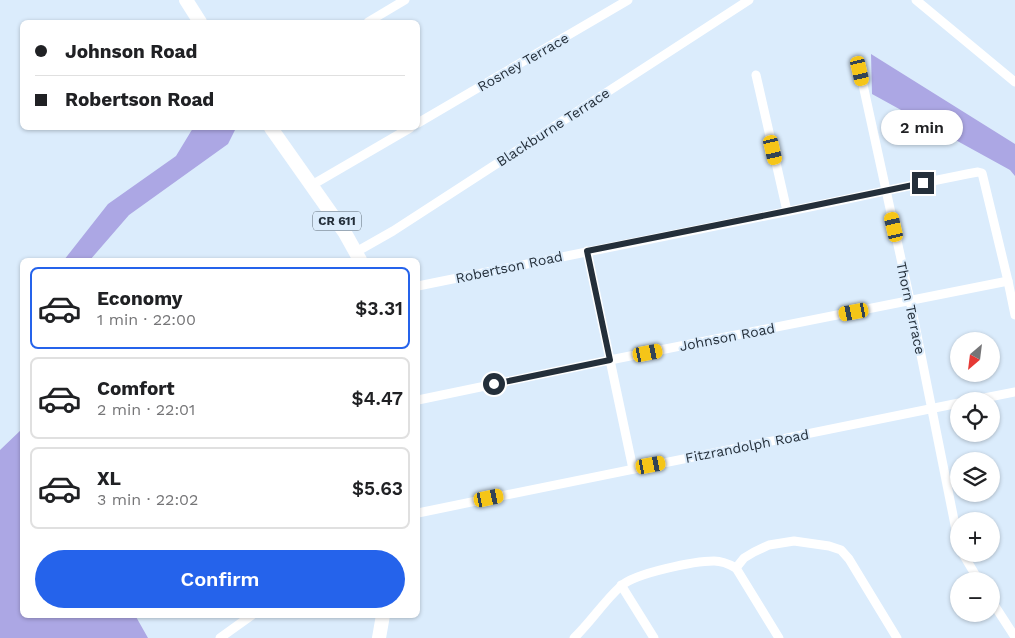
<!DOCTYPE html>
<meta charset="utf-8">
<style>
:root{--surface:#fff;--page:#f6f6f6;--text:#202124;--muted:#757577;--line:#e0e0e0;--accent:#2563eb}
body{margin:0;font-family:"Work Sans",sans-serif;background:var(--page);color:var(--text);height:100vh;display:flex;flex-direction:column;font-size:19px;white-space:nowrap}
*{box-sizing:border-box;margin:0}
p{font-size:16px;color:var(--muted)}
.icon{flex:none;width:28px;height:28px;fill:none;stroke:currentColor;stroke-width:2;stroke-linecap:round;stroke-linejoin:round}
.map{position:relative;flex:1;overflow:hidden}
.details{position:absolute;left:20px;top:258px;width:400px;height:360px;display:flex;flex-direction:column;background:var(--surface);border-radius:8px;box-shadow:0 1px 4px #0004}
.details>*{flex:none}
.hud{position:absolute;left:20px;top:20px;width:400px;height:110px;border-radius:8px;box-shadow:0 1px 4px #0004;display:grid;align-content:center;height:110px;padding:0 15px;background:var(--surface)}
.needle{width:32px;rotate:208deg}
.tools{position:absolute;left:950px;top:332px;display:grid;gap:10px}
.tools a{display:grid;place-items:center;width:50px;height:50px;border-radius:50%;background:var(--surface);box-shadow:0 1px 4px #0004;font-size:25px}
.end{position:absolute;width:22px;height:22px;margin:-11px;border:6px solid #242f3a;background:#fff;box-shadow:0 0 0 2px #fff}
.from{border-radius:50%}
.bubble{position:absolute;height:35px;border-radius:18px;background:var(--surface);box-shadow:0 1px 4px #0004;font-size:16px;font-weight:600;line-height:35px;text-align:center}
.car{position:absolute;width:15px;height:30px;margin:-15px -8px;border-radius:6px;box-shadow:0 0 4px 1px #0007;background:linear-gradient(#f5c518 24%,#345 0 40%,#f5c518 0 76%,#345 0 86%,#f5c518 0)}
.hud b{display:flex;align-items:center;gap:18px;height:48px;font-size:19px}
.hud b+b{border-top:1px solid var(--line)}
.hud i{width:12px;height:12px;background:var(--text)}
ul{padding:9px 0 0;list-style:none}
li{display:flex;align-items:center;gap:15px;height:82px;margin:0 10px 8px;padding:0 5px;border:2px solid var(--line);border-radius:8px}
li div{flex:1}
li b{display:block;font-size:19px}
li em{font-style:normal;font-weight:600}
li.on{border-color:var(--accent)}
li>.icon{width:45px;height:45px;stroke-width:1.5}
.cta{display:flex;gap:10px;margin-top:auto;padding:10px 15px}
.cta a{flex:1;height:58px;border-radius:30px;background:var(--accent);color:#fff;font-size:20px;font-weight:600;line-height:58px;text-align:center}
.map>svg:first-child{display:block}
.forest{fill:#aca7e4}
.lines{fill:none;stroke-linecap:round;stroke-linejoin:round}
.minor{stroke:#fff;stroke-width:9}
.primary{stroke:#fff;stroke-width:14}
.route{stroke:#242f3a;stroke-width:6}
.labels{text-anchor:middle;stroke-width:4;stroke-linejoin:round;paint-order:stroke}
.shield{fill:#dbecfc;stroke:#5b6874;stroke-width:1}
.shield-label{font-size:12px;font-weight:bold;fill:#242f3a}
.street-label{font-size:14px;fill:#242f3a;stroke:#dbecfc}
</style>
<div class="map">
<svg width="1015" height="638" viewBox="0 0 1015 638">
<rect width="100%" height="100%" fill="#dbecfc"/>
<!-- forest -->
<g class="forest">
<path d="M871,54L1015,144V176L1010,170L872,94Z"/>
<path d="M193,128H236L228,144L129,215L90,260H64L108,204L176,156Z"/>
<path d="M22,429V615H135L148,638H0V450Z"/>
</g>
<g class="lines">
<!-- minor -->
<g class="minor">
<path d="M916,0L1015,82"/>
<path d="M368,22L405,0"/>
<path d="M860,71L910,300L959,545"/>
<path d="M756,75L787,211"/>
<path d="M418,123L628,0"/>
<path d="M312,185L410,128"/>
<path d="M587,251L633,469"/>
<path d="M356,252L393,231L749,0"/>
<path d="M418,286C540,261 663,237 785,212C850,199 914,184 978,172L982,173L983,177L1008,281L1015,315"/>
<path d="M418,400L610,360L1008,281"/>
<path d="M969,401L1015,392"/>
<path d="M418,513C598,476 778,440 959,403"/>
<path d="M963,554L979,581"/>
<path d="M736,568L744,558L754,552L769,545L794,541L829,546L841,550L849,559L897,638"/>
<path d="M736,568L779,638"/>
<path d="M621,585L654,638"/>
<path d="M991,600L1015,637"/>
<path d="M220,638L252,615"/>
<path d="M574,638C591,622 604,601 621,586C635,573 695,561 714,561C722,561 729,564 736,568"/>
</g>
<!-- primary -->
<g class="primary">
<path d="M186,0L200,22"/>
<path d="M271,128L345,233L360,260"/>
<path d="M379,638L383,615"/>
</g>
</g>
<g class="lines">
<!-- route -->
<path class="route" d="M494,384L610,360L587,251L787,211L923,183"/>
</g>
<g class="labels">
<!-- shield labels -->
<rect class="shield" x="313" y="211.5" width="48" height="19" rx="4"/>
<g class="shield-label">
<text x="337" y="225">CR 611</text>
</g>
<!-- street labels -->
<g class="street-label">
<text transform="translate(523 62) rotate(-30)" y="5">Rosney Terrace</text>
<text transform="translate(553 127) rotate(-33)" y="5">Blackburne Terrace</text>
<text transform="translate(509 267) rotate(-12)" y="5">Robertson Road</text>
<text transform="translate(911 308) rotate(78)" y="5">Thorn Terrace</text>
<text transform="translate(727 337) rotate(-11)" y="5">Johnson Road</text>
<text transform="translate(747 446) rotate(-11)" y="5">Fitzrandolph Road</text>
</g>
</g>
</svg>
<div class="tools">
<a><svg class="needle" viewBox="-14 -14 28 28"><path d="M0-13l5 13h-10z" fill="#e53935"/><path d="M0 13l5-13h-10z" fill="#757577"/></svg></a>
<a><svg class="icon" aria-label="locate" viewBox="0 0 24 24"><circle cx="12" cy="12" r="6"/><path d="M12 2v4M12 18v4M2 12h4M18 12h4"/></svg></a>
<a><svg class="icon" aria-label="layers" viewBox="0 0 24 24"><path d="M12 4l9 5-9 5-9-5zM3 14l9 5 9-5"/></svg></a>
<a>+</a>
<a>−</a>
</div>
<i class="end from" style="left:494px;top:384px"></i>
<i class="end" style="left:923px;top:183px"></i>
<div class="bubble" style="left:881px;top:110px;width:82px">2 min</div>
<i class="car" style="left:860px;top:71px;rotate:167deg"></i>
<i class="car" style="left:773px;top:150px;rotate:167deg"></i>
<i class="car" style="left:894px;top:227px;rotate:347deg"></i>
<i class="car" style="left:854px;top:312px;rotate:259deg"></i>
<i class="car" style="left:648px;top:353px;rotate:79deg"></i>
<i class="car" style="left:651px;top:465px;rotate:79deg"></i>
<i class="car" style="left:489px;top:498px;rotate:78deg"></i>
<div class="hud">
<b><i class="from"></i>Johnson Road</b>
<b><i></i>Robertson Road</b>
</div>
<section class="details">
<ul>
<li class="on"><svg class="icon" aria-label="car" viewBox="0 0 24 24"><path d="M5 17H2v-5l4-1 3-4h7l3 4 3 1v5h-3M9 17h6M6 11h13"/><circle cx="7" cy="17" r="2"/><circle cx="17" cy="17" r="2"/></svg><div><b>Economy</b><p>1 min · 22:00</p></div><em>$3.31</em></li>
<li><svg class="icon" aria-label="car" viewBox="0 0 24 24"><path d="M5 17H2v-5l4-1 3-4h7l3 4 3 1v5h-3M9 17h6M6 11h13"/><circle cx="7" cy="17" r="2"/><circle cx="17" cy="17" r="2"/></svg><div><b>Comfort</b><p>2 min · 22:01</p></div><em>$4.47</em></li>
<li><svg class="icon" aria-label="car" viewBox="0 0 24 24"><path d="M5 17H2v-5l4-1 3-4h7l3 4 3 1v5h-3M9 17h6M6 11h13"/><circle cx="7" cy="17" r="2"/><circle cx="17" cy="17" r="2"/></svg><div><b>XL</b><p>3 min · 22:02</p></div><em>$5.63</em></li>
</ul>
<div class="cta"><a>Confirm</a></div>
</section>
</div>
